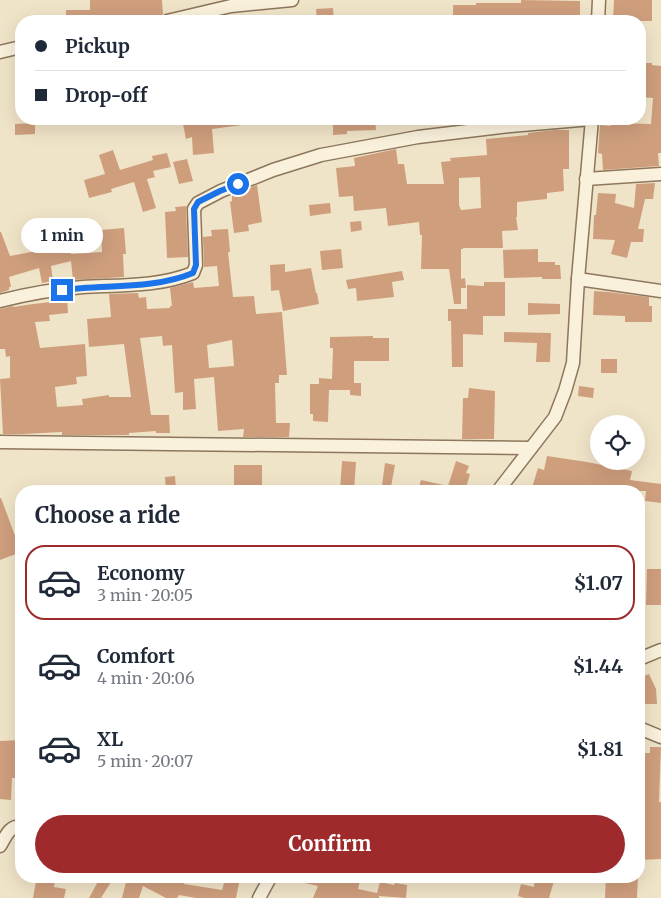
<!DOCTYPE html>
<meta charset="utf-8">
<style>
:root{--surface:#fff;--page:#f2f2f3;--text:#1f2937;--muted:#747a83;--line:#e0e1e3;--accent:#9e2a2b}
body{margin:0;font-family:Merriweather,serif;background:var(--page);color:var(--text);height:100vh;display:flex;flex-direction:column;font-size:19px;white-space:nowrap}
*{box-sizing:border-box;margin:0}
p{font-size:16px;color:var(--muted)}
.icon{flex:none;width:28px;height:28px;fill:none;stroke:currentColor;stroke-width:2;stroke-linecap:round;stroke-linejoin:round}
.map{position:relative;flex:1;overflow:hidden}
.drawer{position:absolute;left:15px;top:485px;width:630px;height:398px;display:flex;flex-direction:column;background:var(--surface);border-radius:20px;box-shadow:0 5px 20px #0002}
.drawer>*{flex:none}
.guide{position:absolute;left:15px;top:15px;width:631px;height:110px;border-radius:20px;box-shadow:0 5px 20px #0002;display:grid;align-content:center;height:110px;padding:0 20px;background:var(--surface)}
.fabs{position:absolute;left:590px;top:415px;display:grid;gap:10px}
.fabs a{display:grid;place-items:center;width:55px;height:55px;border-radius:50%;background:var(--surface);box-shadow:0 5px 20px #0002;font-size:25px}
.end{position:absolute;width:22px;height:22px;margin:-11px;border:6px solid #1a73e8;background:#fff;box-shadow:0 0 0 2px #fff}
.from{border-radius:50%}
.bubble{position:absolute;height:35px;border-radius:18px;background:var(--surface);box-shadow:0 5px 20px #0002;font-size:16px;font-weight:700;line-height:35px;text-align:center}
.guide b{display:flex;align-items:center;gap:18px;height:48px;font-size:19px}
.guide b+b{border-top:1px solid var(--line)}
.guide i{width:12px;height:12px;background:var(--text)}
ul{padding:0;list-style:none}
li{display:flex;align-items:center;gap:15px;height:75px;margin:0 10px 8px;padding:0 10px;border:2px solid transparent;border-radius:20px}
li div{flex:1}
li b{display:block;font-size:19px}
li em{font-style:normal;font-weight:700}
li.current{border-color:var(--accent)}
li>.icon{width:45px;height:45px;stroke-width:1.5}
h2{padding:0 20px;font-size:22px;line-height:60px}
.button{display:flex;gap:10px;margin-top:auto;padding:10px 20px}
.button a{flex:1;height:58px;border-radius:30px;background:var(--accent);color:#fff;font-size:20px;font-weight:700;line-height:58px;text-align:center}
.map>svg:first-child{display:block}
.building{fill:#cf9f7d;fill-rule:evenodd}
.lines{fill:none;stroke-linecap:round;stroke-linejoin:round}
.minor-casing{stroke:#8d765c;stroke-width:15}
.minor{stroke:#faf1dc;stroke-width:12}
.route{stroke:#1a73e8;stroke-width:6}
</style>
<div class="map">
<svg width="661" height="898" viewBox="0 0 661 898">
<rect width="100%" height="100%" fill="#f0e4c8"/>
<!-- building -->
<g class="building">
<path d="M90,0H162L163,14L161,16L148,17L149,21H66V10H90Z"/>
<path d="M521,0L580,1V20H560V21H453V5H476V3H521Z"/>
<path d="M614,0H652V21H613Z"/>
<path d="M333,8L334,21H317L316,9Z"/>
<path d="M641,63H652V65L661,66V153H658L659,166L603,170L602,154L598,153L600,125L611,126V123L651,124L653,98L640,97Z"/>
<path d="M182,119H242V125L212,129L214,153L193,155L192,137L186,139Z"/>
<path d="M333,119H375L376,130L347,131V134L333,135Z"/>
<path d="M35,123V134L15,135V124Z"/>
<path d="M555,130H569V169H563L564,191L547,193V199L517,202V217H516L518,230L502,231L503,248H463V249H461V279L465,278L466,288H461V304H454L449,269H421L422,235H420L419,222L388,226L386,208L354,211L353,196L339,197L336,168L355,166L354,158L396,149L398,164H404L407,184H444L441,162L451,161L450,158L487,155L486,139L528,135V133ZM480,177L481,208L461,210L459,205V178Z"/>
<path d="M113,150L120,170L153,160L152,156L167,153L171,167L153,171L155,177L147,179L156,208L143,212L134,182L111,189L112,192L89,198L84,180L105,174L99,155Z"/>
<path d="M187,159L193,181L179,184L173,162Z"/>
<path d="M655,183L653,199H645L638,229H644L643,242H631L627,258L611,254L615,240L593,239L594,215H596L598,193L616,194L615,203L634,208L636,184Z"/>
<path d="M257,185L262,222L248,225L249,231L234,233L230,202L232,201V195Z"/>
<path d="M330,203L331,213L310,216L309,205Z"/>
<path d="M187,206L186,209L188,257L167,258L165,212L176,211L175,207Z"/>
<path d="M361,221L362,230L351,232L350,222Z"/>
<path d="M124,228L126,254H123L124,277L73,280L71,261L51,266L53,281L42,283L39,268L9,277L11,287H9V290L0,293V232H1L10,256L42,250L68,244L71,254L102,252L101,230Z"/>
<path d="M228,229L230,252H228L233,297L254,296L256,314L282,312L287,375H279V383H275L276,423H290L289,437H243L244,429L218,431L214,377L194,379L196,409L183,410V392L175,393L172,345L163,346L162,336L140,338L151,415H169L170,433H156V431L129,433V435H62V432L23,434H3L0,379L10,378V356L6,357L5,349H0V309L13,306V307L33,304L51,302L50,299L67,297L68,313L49,315L50,321L35,322L40,348L85,344L87,376L76,377L77,384L55,387L57,407L83,405L82,399L109,395V397H131L124,344L89,347L87,319L111,317L109,294L138,293L139,298L146,297L147,309L170,308V306H172L170,288L193,282L194,288L219,286L217,266L204,267L203,237L212,236L211,230ZM232,340L234,366L209,368L207,345Z"/>
<path d="M341,249L343,268L322,270L320,251Z"/>
<path d="M538,249V262H555V265H560L561,279H542V277L504,278L503,250Z"/>
<path d="M285,264V272L311,268L316,293H317L319,304L283,311L279,290L271,291L270,265Z"/>
<path d="M402,271L404,280L392,282L394,297L357,301L356,288L348,289L346,280Z"/>
<path d="M484,282H505V316H483V335L463,334V367H452L451,321H448V309H467V285L484,286Z"/>
<path d="M594,291L609,292L649,297V306H652V322H625V316L593,315Z"/>
<path d="M528,303L560,304V314L528,315Z"/>
<path d="M504,332L551,333L550,362H536L537,343L504,342Z"/>
<path d="M373,336V338H389V361H354V383H361V396L350,395V390H329L328,422L313,421V414H310V384H319V378L332,379L333,348H330V337Z"/>
<rect x="601" y="359" width="16" height="14"/>
<path d="M579,386L594,388L593,398L578,396Z"/>
<path d="M469,388L495,391L494,439H462L463,398H468Z"/>
<path d="M547,456L587,462L632,471L630,480L661,484V503L645,501L646,491H565L544,485L542,491H531L538,468L544,470Z"/>
<path d="M342,461L356,462L354,491H340Z"/>
<path d="M456,461L469,466L466,473L470,474L465,491H418L421,480L448,486Z"/>
<path d="M385,463L395,465L391,487L382,486Z"/>
<rect x="234" y="465" width="28" height="26"/>
<path d="M175,476L176,491H166L165,477Z"/>
<path d="M0,498H1L21,552L0,560Z"/>
<path d="M647,569H661V605H646Z"/>
<path d="M649,674L656,689L657,704H642V685L639,678Z"/>
<path d="M21,740V778H12L11,800L0,799V741Z"/>
<path d="M650,747H661L659,802H661V859L639,860V753H650Z"/>
<path d="M37,876H56L54,887L66,889L64,898H33Z"/>
<path d="M101,876L111,882L101,898H89Z"/>
<path d="M123,876H188L184,884L222,890L225,879L239,883L236,898H196L179,895L177,898H166L143,886L139,898H122L127,878Z"/>
<path d="M296,876H361L358,889L377,893L380,882L394,885L395,883L407,885L406,898L379,896V898H313L318,886L296,881Z"/>
<path d="M535,876H546V880L554,881L549,898H524L518,896L521,884L534,887Z"/>
<path d="M606,876H638L637,898H605Z"/>
</g>
<g class="lines">
<defs>
<g id="minor">
<path d="M167,21L231,6L292,0"/>
<path d="M598,21L599,0"/>
<path d="M0,52L21,47"/>
<path d="M586,179L661,174"/>
<path d="M578,279L661,291"/>
<path d="M0,301C27,294 55,289 83,287C120,285 158,287 193,273L196,265L194,209L198,203L221,191L273,170L321,155L418,137L510,126L592,119"/>
<path d="M0,442L531,448"/>
<path d="M498,491L555,417L565,391L573,363L578,279L592,119"/>
<path d="M639,659L661,650"/>
<path d="M639,728L661,737"/>
<path d="M0,846C6,836 9,826 21,826"/>
<path d="M259,898L271,876"/>
</g>
</defs>
<!-- minor casing -->
<use href="#minor" class="minor-casing"/>
<!-- minor -->
<use href="#minor" class="minor"/>
</g>
<g class="lines">
<!-- route -->
<path class="route" d="M62,290C105,284 152,290 193,273L196,265L194,209L198,202L220,191L238,184"/>
</g>
</svg>
<div class="fabs">
<a><svg class="icon" aria-label="locate" viewBox="0 0 24 24"><circle cx="12" cy="12" r="6"/><path d="M12 2v4M12 18v4M2 12h4M18 12h4"/></svg></a>
</div>
<i class="end from" style="left:238px;top:184px"></i>
<i class="end" style="left:62px;top:290px"></i>
<div class="bubble" style="left:21px;top:218px;width:82px">1 min</div>
<div class="guide">
<b><i class="from"></i>Pickup</b>
<b><i></i>Drop-off</b>
</div>
<section class="drawer">
<h2>Choose a ride</h2>
<ul>
<li class="current"><svg class="icon" aria-label="car" viewBox="0 0 24 24"><path d="M5 17H2v-5l4-1 3-4h7l3 4 3 1v5h-3M9 17h6M6 11h13"/><circle cx="7" cy="17" r="2"/><circle cx="17" cy="17" r="2"/></svg><div><b>Economy</b><p>3 min · 20:05</p></div><em>$1.07</em></li>
<li><svg class="icon" aria-label="car" viewBox="0 0 24 24"><path d="M5 17H2v-5l4-1 3-4h7l3 4 3 1v5h-3M9 17h6M6 11h13"/><circle cx="7" cy="17" r="2"/><circle cx="17" cy="17" r="2"/></svg><div><b>Comfort</b><p>4 min · 20:06</p></div><em>$1.44</em></li>
<li><svg class="icon" aria-label="car" viewBox="0 0 24 24"><path d="M5 17H2v-5l4-1 3-4h7l3 4 3 1v5h-3M9 17h6M6 11h13"/><circle cx="7" cy="17" r="2"/><circle cx="17" cy="17" r="2"/></svg><div><b>XL</b><p>5 min · 20:07</p></div><em>$1.81</em></li>
</ul>
<div class="button"><a>Confirm</a></div>
</section>
</div>
